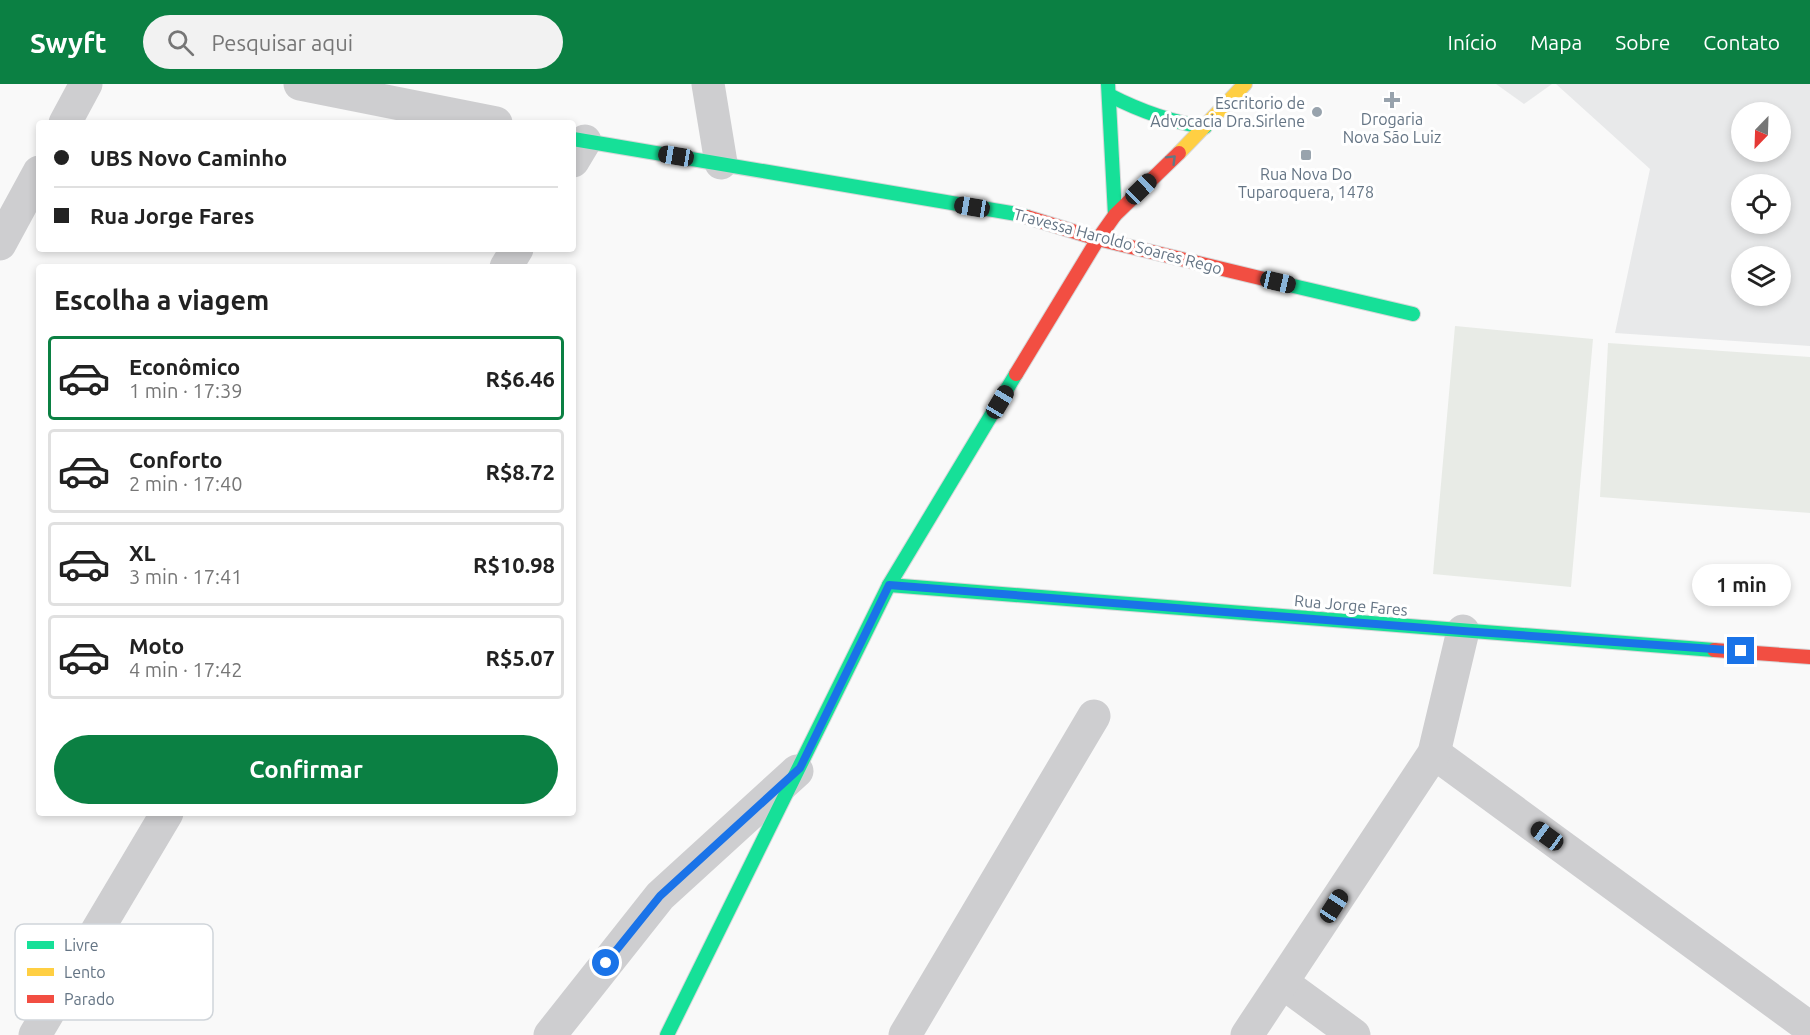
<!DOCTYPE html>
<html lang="pt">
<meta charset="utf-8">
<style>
:root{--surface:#fff;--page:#f2f2f2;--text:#222;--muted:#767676;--line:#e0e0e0;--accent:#0b8043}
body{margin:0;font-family:Ubuntu,sans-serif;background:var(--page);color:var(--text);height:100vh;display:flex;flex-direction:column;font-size:22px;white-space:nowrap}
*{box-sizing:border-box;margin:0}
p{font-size:20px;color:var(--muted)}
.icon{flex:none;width:33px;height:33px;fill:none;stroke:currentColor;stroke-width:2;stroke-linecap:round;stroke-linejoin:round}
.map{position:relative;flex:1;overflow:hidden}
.sheet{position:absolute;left:36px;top:180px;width:540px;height:552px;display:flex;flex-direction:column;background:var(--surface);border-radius:6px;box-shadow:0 3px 9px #0003}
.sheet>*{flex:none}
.banner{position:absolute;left:36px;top:36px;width:540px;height:132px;border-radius:6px;box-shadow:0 3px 9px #0003;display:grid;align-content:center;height:132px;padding:0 18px;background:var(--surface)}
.needle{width:39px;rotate:203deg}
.buttons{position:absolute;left:1731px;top:18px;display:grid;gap:12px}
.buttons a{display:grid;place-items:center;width:60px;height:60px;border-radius:50%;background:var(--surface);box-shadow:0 3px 9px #0003;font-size:30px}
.end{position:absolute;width:27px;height:27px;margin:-14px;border:8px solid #1a73e8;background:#fff;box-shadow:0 0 0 3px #fff}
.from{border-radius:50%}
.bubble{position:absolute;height:42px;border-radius:21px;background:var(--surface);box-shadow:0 3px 9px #0003;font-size:20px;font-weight:700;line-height:42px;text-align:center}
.car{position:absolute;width:18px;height:36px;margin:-18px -9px;border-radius:8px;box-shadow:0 0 4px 2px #0007;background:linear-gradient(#222 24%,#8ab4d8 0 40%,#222 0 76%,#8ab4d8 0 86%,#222 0)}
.banner b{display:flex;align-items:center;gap:21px;height:57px;font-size:22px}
.banner b+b{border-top:2px solid var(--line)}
.banner i{width:15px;height:15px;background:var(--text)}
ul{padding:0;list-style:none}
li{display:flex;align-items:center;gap:18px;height:84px;margin:0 12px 9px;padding:0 6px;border:3px solid var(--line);border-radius:6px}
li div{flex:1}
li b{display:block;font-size:22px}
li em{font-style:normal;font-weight:700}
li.selected{border-color:var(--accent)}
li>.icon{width:54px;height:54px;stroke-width:1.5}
h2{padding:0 18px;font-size:27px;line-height:72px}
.button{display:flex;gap:12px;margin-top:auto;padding:12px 18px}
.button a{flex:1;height:69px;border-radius:36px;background:var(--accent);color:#fff;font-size:24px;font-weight:700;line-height:69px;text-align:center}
header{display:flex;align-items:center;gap:36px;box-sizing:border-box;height:84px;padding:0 30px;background:var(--accent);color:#fff}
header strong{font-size:28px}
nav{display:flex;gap:33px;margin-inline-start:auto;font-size:21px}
.search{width:420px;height:54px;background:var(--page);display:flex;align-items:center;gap:15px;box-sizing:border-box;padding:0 21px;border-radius:33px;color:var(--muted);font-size:22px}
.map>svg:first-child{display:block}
.built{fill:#e8e9ea;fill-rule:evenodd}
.green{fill:#e8ebe6}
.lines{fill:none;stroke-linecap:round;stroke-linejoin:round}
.fast-casing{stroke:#d6d7d8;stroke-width:16}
.slow-casing{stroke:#d6d7d8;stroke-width:16}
.jam-casing{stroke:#d6d7d8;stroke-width:16}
.street{stroke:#ceced0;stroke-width:33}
.fast{stroke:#16e098;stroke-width:14}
.slow{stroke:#ffcf43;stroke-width:14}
.jam{stroke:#f24e42;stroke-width:14}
.oneway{stroke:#607985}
.route{stroke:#1a73e8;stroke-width:8}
.poi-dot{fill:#98a3ad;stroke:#fff;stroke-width:2}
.labels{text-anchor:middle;stroke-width:6;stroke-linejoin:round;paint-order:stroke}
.poi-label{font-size:16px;fill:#647484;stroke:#fff}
.street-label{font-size:16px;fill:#647484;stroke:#fff}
.key{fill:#fff;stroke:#d0d5da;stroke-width:1.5}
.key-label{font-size:16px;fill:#647484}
</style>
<header>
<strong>Swyft</strong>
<div class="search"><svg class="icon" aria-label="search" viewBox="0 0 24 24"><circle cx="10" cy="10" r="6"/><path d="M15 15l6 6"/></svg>Pesquisar aqui</div>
<nav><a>Início</a><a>Mapa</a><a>Sobre</a><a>Contato</a></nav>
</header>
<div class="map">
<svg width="1810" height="951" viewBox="0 0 1810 951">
<rect width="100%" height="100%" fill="#f9f9f9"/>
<!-- built -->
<g class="built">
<path d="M1496,0H1552L1524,20Z"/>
<path d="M1556,0H1810V262L1615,249L1650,85ZM1742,28H1780V68H1742ZM1742,100H1780V140H1742ZM1742,172H1780V212H1742Z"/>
</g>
<!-- green -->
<g class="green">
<path d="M1455,242L1593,255L1571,503L1433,490Z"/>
<path d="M1608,259L1810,273V429L1600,413Z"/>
</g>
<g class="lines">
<defs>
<g id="fast">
<path d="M1108,0L1115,131"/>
<path d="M1109,11C1140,27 1170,38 1205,43"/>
<path d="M573,55L1017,130L1027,133"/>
<path d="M1285,200L1413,230"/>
<path d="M889,501L1714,566"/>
<path d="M667,951L889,501L1016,290"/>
</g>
<path id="slow" d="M1179,69L1245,0"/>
<g id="jam">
<path d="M1027,133L1098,155L1285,200"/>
<path d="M1016,290L1098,155L1115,131L1179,69"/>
<path d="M1714,566L1810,573"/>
</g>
</defs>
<!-- fast casing -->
<use href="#fast" class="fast-casing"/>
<!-- slow casing -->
<use href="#slow" class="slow-casing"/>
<!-- jam casing -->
<use href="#jam" class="jam-casing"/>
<!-- street -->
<g class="street">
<path d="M300,0L496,39"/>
<path d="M708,0L721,79"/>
<path d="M65,39L86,0"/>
<path d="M573,77L585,57"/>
<path d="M0,160L39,88"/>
<path d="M506,183L517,165"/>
<path d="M1434,669L1810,944"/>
<path d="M1283,899L1354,951"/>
<path d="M35,951L167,729"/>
<path d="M550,951L660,812L797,687"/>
<path d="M905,951L1094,632"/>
<path d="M1247,951L1434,669L1463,547"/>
</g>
<!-- fast -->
<use href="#fast" class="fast"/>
<!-- slow -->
<use href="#slow" class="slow"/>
<!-- jam -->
<use href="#jam" class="jam"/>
</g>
<!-- one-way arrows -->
<defs><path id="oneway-chevron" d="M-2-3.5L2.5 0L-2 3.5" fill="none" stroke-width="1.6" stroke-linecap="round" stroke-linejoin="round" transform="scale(1.5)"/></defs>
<use class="oneway" href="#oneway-chevron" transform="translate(1172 75) rotate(-45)"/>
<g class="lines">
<!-- route -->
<path class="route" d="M606,879L660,812L800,684L889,501L1463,547L1741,567"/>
</g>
<!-- markers -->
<g class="poi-dot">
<path d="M1389 7h6v6h6v6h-6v6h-6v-6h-6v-6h6z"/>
<circle cx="1317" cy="28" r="6"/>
<rect x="1300" y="65" width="12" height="12" rx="3"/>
</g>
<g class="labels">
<!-- poi labels -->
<g class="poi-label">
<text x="1305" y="25" text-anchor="end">Escritorio de<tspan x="1305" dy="18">Advocacia Dra.Sirlene</tspan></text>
<text x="1392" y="41">Drogaria<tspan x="1392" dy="18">Nova São Luiz</tspan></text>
<text x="1306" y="96">Rua Nova Do<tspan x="1306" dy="18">Tuparoquera, 1478</tspan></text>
</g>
<!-- street labels -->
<g class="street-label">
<text transform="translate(1118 157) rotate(15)" y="6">Travessa Haroldo Soares Rego</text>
<text transform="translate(1351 521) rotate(5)" y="6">Rua Jorge Fares</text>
</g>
</g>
<!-- legend -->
<rect x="15" y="840" width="198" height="96" rx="9" class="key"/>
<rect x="27" y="857" width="27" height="8" fill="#16e098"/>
<rect x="27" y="884" width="27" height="8" fill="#ffcf43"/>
<rect x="27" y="911" width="27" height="8" fill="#f24e42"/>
<g class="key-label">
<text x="64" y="867">Livre</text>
<text x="64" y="894">Lento</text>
<text x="64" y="921">Parado</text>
</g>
</svg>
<div class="buttons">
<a><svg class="needle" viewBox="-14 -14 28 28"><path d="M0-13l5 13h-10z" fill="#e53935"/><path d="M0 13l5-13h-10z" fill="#767676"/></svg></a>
<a><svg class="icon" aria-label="locate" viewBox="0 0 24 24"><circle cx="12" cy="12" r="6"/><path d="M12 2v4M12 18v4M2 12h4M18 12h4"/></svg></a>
<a><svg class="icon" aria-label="layers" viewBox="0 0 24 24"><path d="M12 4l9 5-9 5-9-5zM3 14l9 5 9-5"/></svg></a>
</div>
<i class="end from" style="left:606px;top:879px"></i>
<i class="end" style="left:1741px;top:567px"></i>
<div class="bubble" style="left:1692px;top:480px;width:99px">1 min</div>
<i class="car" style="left:676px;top:72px;rotate:279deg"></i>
<i class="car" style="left:1141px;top:105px;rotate:46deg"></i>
<i class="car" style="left:972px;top:123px;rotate:279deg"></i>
<i class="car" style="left:1278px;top:198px;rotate:103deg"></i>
<i class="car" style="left:1000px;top:318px;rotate:31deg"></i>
<i class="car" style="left:1547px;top:752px;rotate:306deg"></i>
<i class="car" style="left:1334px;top:822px;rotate:33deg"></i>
<div class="banner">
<b><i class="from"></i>UBS Novo Caminho</b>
<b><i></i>Rua Jorge Fares</b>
</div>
<section class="sheet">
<h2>Escolha a viagem</h2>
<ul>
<li class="selected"><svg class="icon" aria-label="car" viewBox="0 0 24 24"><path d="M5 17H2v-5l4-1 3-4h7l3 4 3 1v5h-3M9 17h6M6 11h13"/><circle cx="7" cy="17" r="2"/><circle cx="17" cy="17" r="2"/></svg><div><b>Econômico</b><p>1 min · 17:39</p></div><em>R$6.46</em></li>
<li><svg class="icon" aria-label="car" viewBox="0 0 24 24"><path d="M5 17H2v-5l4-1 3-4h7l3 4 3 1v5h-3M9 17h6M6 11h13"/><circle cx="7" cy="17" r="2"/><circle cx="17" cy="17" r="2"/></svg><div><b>Conforto</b><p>2 min · 17:40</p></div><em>R$8.72</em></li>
<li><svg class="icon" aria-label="car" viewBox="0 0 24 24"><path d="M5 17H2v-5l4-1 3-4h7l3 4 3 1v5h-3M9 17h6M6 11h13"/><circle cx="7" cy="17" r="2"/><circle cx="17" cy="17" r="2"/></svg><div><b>XL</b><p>3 min · 17:41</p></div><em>R$10.98</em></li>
<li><svg class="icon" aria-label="car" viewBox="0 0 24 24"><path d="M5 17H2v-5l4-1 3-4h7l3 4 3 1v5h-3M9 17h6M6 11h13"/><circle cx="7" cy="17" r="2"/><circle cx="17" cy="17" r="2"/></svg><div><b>Moto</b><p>4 min · 17:42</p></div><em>R$5.07</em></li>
</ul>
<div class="button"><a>Confirmar</a></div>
</section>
</div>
